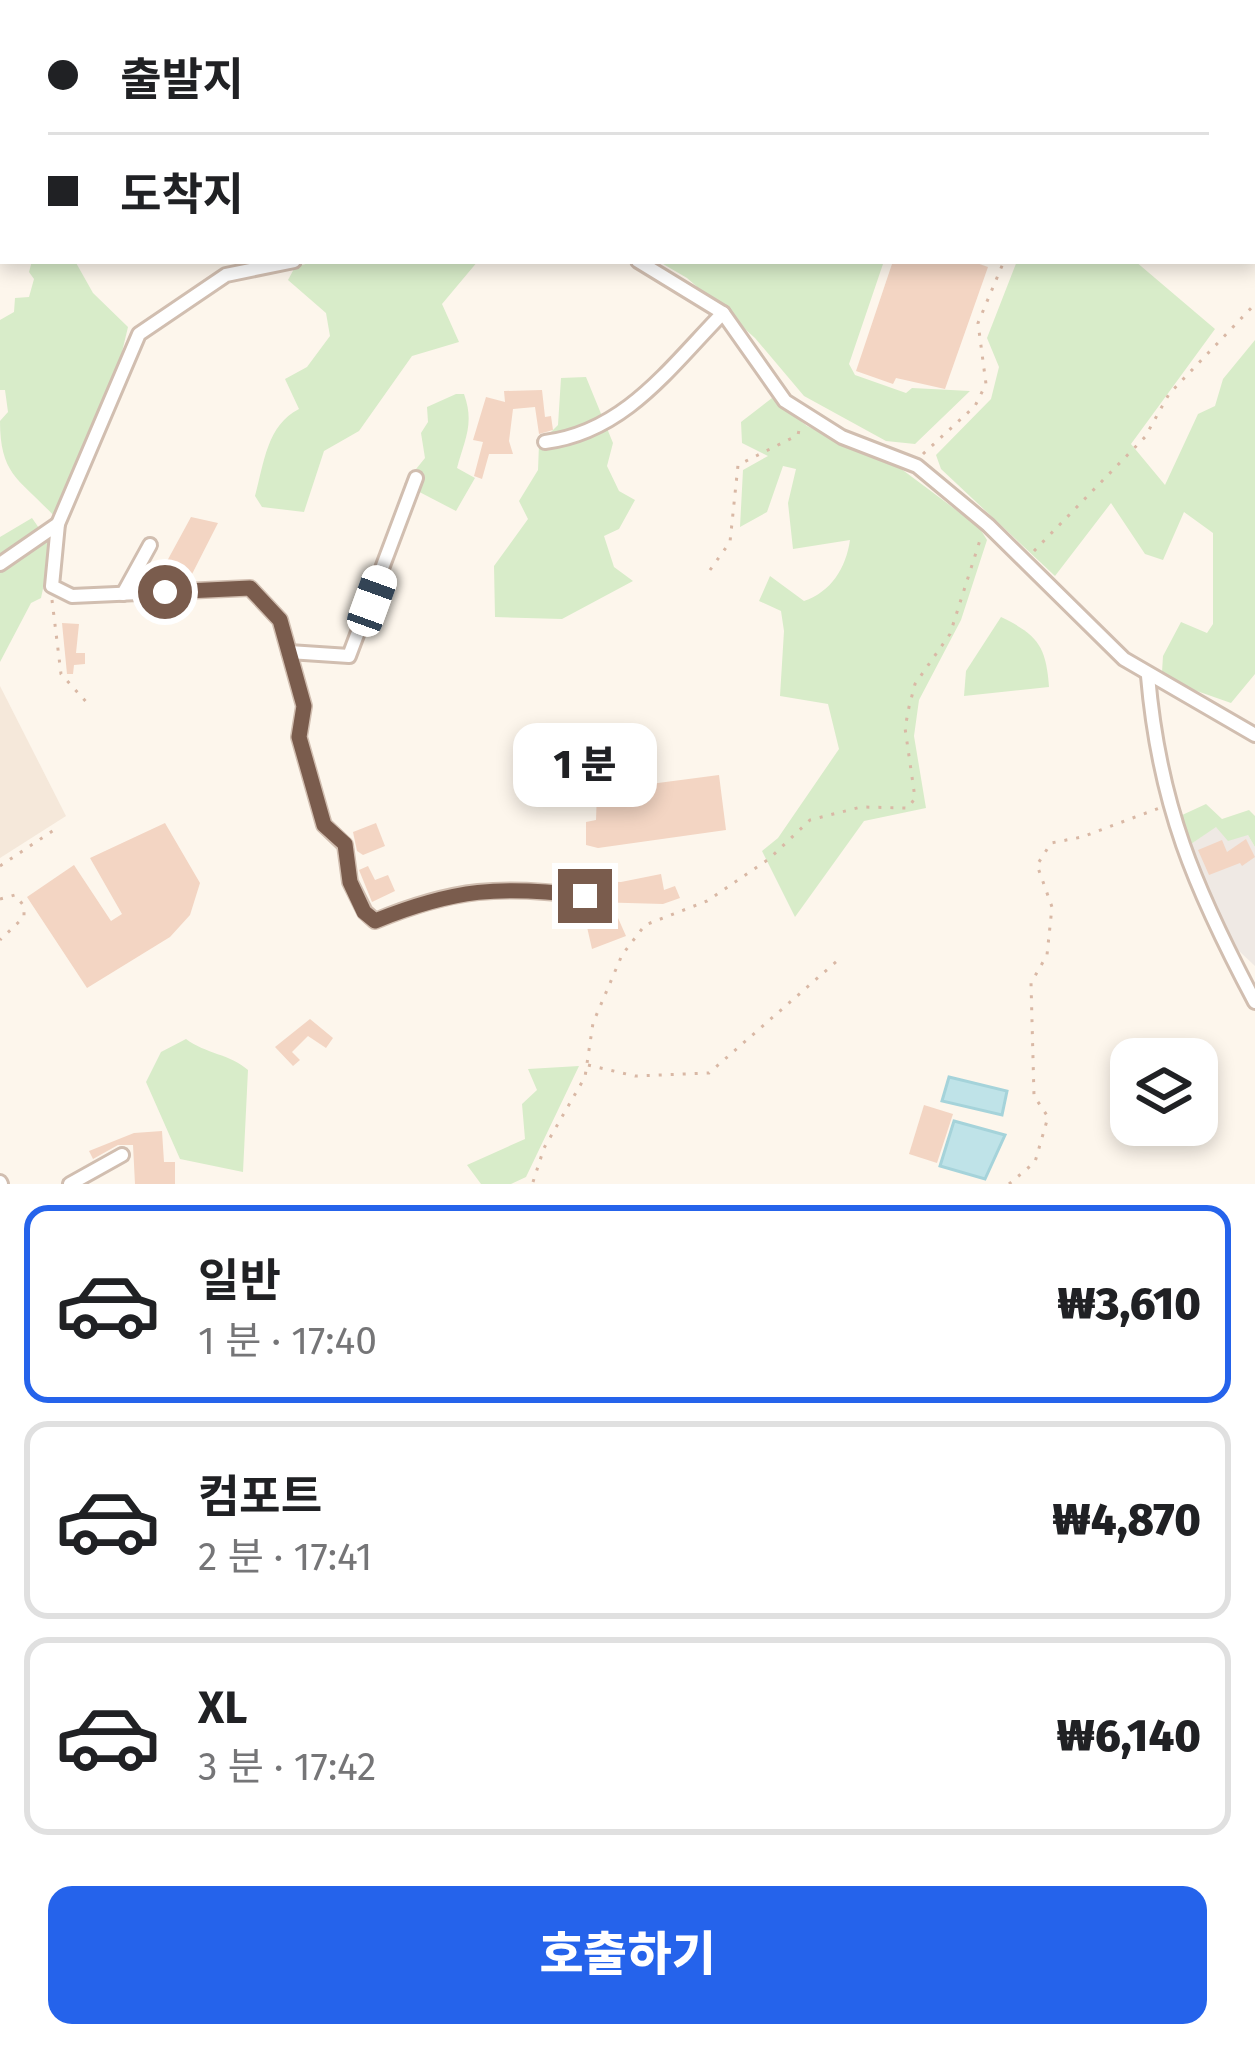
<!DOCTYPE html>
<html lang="ko">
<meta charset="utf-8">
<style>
:root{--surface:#fff;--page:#f6f6f6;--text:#202124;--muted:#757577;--line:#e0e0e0;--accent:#2563eb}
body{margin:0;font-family:"Fira Sans","Noto Sans KR",sans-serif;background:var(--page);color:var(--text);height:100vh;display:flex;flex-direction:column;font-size:45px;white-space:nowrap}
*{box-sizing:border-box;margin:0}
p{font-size:39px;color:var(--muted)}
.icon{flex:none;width:66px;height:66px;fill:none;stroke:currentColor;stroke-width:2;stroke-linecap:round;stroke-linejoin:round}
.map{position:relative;height:1184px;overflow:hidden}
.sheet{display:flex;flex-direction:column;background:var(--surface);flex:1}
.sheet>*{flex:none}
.banner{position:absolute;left:0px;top:0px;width:1257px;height:264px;box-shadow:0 6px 18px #0003;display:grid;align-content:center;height:264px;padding:0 48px;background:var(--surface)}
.buttons{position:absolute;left:1110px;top:1038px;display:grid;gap:24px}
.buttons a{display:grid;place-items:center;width:108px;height:108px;border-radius:24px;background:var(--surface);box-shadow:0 6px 18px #0003;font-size:60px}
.end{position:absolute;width:54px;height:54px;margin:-27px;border:15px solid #7a5c4d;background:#fff;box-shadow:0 0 0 6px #fff}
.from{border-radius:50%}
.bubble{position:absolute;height:84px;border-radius:24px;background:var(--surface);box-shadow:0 6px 18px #0003;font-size:39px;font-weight:800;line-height:84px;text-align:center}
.car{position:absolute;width:36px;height:72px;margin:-36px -18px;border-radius:15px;box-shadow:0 0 9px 3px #0007;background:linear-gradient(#fff 24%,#345 0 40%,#fff 0 76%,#345 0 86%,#fff 0)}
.banner b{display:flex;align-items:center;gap:42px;height:114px;font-size:45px}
.banner b+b{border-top:3px solid var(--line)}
.banner i{width:30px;height:30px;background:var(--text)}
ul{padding:21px 0 0;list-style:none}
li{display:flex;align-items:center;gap:36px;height:198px;margin:0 24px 18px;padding:0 24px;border:6px solid var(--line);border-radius:24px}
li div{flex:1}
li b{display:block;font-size:45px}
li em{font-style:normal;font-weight:800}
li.selected{border-color:var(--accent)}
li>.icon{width:108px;height:108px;stroke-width:1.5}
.button{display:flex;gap:24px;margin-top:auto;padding:24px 48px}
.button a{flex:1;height:138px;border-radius:24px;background:var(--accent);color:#fff;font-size:48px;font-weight:800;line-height:138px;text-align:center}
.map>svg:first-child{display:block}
.residential{fill:#f5e8da}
.industrial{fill:#efe9e4}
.green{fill:#d8ecc9}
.water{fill:#bfe3e8;stroke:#a5d3da;stroke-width:3}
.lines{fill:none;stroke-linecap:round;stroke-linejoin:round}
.stream{stroke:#a5d3da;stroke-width:3}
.building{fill:#f3d5c3}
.minor-casing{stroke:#d1beb0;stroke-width:18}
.path{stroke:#d9b8a5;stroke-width:3;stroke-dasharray:3 9;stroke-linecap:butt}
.minor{stroke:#fff;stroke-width:12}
.route{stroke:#7a5c4d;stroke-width:15}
</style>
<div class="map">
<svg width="1255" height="1184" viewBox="0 0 1255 1184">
<rect width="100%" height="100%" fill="#fdf6ec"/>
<!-- residential -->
<path class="residential" d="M0,686L66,816L0,858Z"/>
<!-- industrial -->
<path class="industrial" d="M1216,826L1248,835L1255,847V966L1238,950L1202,881L1191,844Z"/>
<!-- green -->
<g class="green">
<path d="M32,261H75L93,293L128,327L116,377L54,516C20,479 0,476 0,421L8,412L5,390H0V320L14,312L15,298L29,297L34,279L29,272Z"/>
<path d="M316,261H478L442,304L459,342L412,356L359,431L324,451L304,512L262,507L255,496C264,463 267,425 299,409L285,379L307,367L330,336L326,313L288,280L295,267Z"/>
<path d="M658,261H884L849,364L855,375L906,393L912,388L970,391L915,444L886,441L804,396L755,338L687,278Z"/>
<path d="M1017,261H1135L1215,329L1131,444L1165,485L1198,414L1215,406L1223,379L1255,340V674L1231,703L1194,690L1162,672L1163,656L1181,622L1207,633L1213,624V533L1184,512L1163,560L1145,554L1111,503L1055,576L941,469L936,455L991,399L999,367L987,338Z"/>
<path d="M586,377L613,443L607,466L619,491L635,500L619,529L604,536L614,567L633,581L562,619L495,617L494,566L528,519L519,501L538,470L539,444L558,425L561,378Z"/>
<path d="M456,394H464C475,424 464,441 457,468L475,478L456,511L404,484L425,458L421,433L428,422L427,407Z"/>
<path d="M772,398L807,426L900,468L979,527L987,540L961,620L919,700L914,736L926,808L864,821L795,917L762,851L778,838L839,749L828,704L780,696L784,631L781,611L759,601L770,576L804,601C831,592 846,568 850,540L793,549L788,503L796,469L783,466L767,512L740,527L743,470L768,456L742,443L741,422Z"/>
<path d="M32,518L52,547L41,598L31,603L0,662V537Z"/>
<path d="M1001,617C1038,635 1046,646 1049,687L964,696L966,671Z"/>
<path d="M1206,804L1222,819L1249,810L1255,816V847L1248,835L1228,841L1216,827L1191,844L1180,816Z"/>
<path d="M186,1039C206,1054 230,1054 248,1070L243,1172L180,1159L146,1082L161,1052Z"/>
<path d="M579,1066L526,1177L511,1184H481L467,1165L525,1139L522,1104L537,1090L528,1069Z"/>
</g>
<!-- water -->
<g class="water">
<path d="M949,1077L1007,1091L1002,1115L942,1101Z"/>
<path d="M954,1121L1005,1135L985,1179L940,1166Z"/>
</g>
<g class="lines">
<!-- stream -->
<path class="stream" d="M0,195L3,194"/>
</g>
<!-- building -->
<g class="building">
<path d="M893,261H971L988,267L945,389L896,378L893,384L856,371Z"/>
<path d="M542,390L545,417L551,416L553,430L539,434L535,407L513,409L509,441L513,454H489L482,479L474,476L483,442L473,440L486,397L505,402L504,391Z"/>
<path d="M191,517L218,523L189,580L173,574L170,579L160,574Z"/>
<path d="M62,623L79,624L76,653H85V664L74,665L73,674H67Z"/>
<path d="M719,775L726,830L598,848L586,845V822L596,820L597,791Z"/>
<path d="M165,823L200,883L190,915L170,937L87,988L27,897L74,865L111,921L122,914L90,858Z"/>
<path d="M376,823L385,846L363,855L357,851L353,832Z"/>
<path d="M1246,839L1255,857L1242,866L1240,863L1209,875L1198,850L1222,840L1227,852Z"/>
<path d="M368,866L375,880L388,875L395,891L372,902L359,870Z"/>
<path d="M661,874L664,890L675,886L680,898L663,904L593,902V881L621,882Z"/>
<path d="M618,918L626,936L592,949L587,927L595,925V921Z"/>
<path d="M310,1019L333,1038L326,1048L308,1036L292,1052L300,1060L293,1066L275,1047Z"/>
<path d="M924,1105L953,1114L937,1163L909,1154Z"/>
<path d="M162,1131L164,1162H175V1184H135L133,1145H118L93,1159L89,1151L134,1133Z"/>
</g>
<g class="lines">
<defs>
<g id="minor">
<path d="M466,0L467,3"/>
<path d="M1252,3L1255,0"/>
<path d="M0,67L3,68"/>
<path d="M638,261L723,313L785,401L842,437L917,466L988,525L1124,659L1255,735"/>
<path d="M545,442C625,432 670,367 723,313"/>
<path d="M58,524L139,334L226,275L294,261"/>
<path d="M0,564L58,524L52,586L72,596L250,588L280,620L304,706L299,737L324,825L345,845L350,882L365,912L375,921C454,888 501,885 585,896"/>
<path d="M123,594L150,545"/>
<path d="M289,652L349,656L416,478"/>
<path d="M1148,676C1159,805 1195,889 1255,1002"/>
<path d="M0,1182L1,1184"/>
<path d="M70,1184L122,1155"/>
</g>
</defs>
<!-- minor casing -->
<use href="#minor" class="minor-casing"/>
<!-- path -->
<g class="path">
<path d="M1233,3L1235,0"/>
<path d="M923,454L975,406L986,384L978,323L1004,261"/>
<path d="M1034,551L1145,437L1169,394L1255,304"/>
<path d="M710,570L730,542L738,465L798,435L800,425"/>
<path d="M52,600L61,674L89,705"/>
<path d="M0,866L57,828"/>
<path d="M0,899L15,895L24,906V917L0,940"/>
<path d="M588,1065L635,1076L709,1073L837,961"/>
<path d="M533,1182L544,1148L585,1077L593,1023L622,955L645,925L707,901L769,859L810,820L861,807L908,808L915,798L905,728L909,707L915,684L950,634L981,537"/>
<path d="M1009,1184L1035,1162L1048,1117L1034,1096L1031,983L1047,955L1052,907L1037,865L1051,843L1082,837L1162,807"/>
</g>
<!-- minor -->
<use href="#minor" class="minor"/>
</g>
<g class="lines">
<!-- route -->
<path class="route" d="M165,592L250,588L280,620L304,706L299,737L324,825L345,844L350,882L364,912L375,921C454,889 501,885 585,896"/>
</g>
</svg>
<div class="buttons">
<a><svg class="icon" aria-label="layers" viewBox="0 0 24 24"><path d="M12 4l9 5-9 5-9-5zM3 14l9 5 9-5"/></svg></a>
</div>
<i class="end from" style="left:165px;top:592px"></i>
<i class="end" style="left:585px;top:896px"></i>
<div class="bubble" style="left:513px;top:723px;width:144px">1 분</div>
<i class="car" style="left:372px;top:601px;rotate:20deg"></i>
<div class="banner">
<b><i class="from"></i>출발지</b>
<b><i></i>도착지</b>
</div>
</div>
<section class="sheet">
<ul>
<li class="selected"><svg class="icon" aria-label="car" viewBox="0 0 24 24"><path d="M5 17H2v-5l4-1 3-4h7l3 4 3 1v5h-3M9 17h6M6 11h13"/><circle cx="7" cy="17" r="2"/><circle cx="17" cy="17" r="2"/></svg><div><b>일반</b><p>1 분 · 17:40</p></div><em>₩3,610</em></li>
<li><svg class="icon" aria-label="car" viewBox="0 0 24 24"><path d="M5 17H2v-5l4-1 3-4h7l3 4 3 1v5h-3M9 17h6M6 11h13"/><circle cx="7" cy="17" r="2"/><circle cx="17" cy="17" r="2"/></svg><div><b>컴포트</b><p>2 분 · 17:41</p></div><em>₩4,870</em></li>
<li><svg class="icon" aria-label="car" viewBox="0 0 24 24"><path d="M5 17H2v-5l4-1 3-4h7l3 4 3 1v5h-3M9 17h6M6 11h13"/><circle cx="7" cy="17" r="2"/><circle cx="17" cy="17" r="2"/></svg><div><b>XL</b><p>3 분 · 17:42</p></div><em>₩6,140</em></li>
</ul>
<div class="button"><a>호출하기</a></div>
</section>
